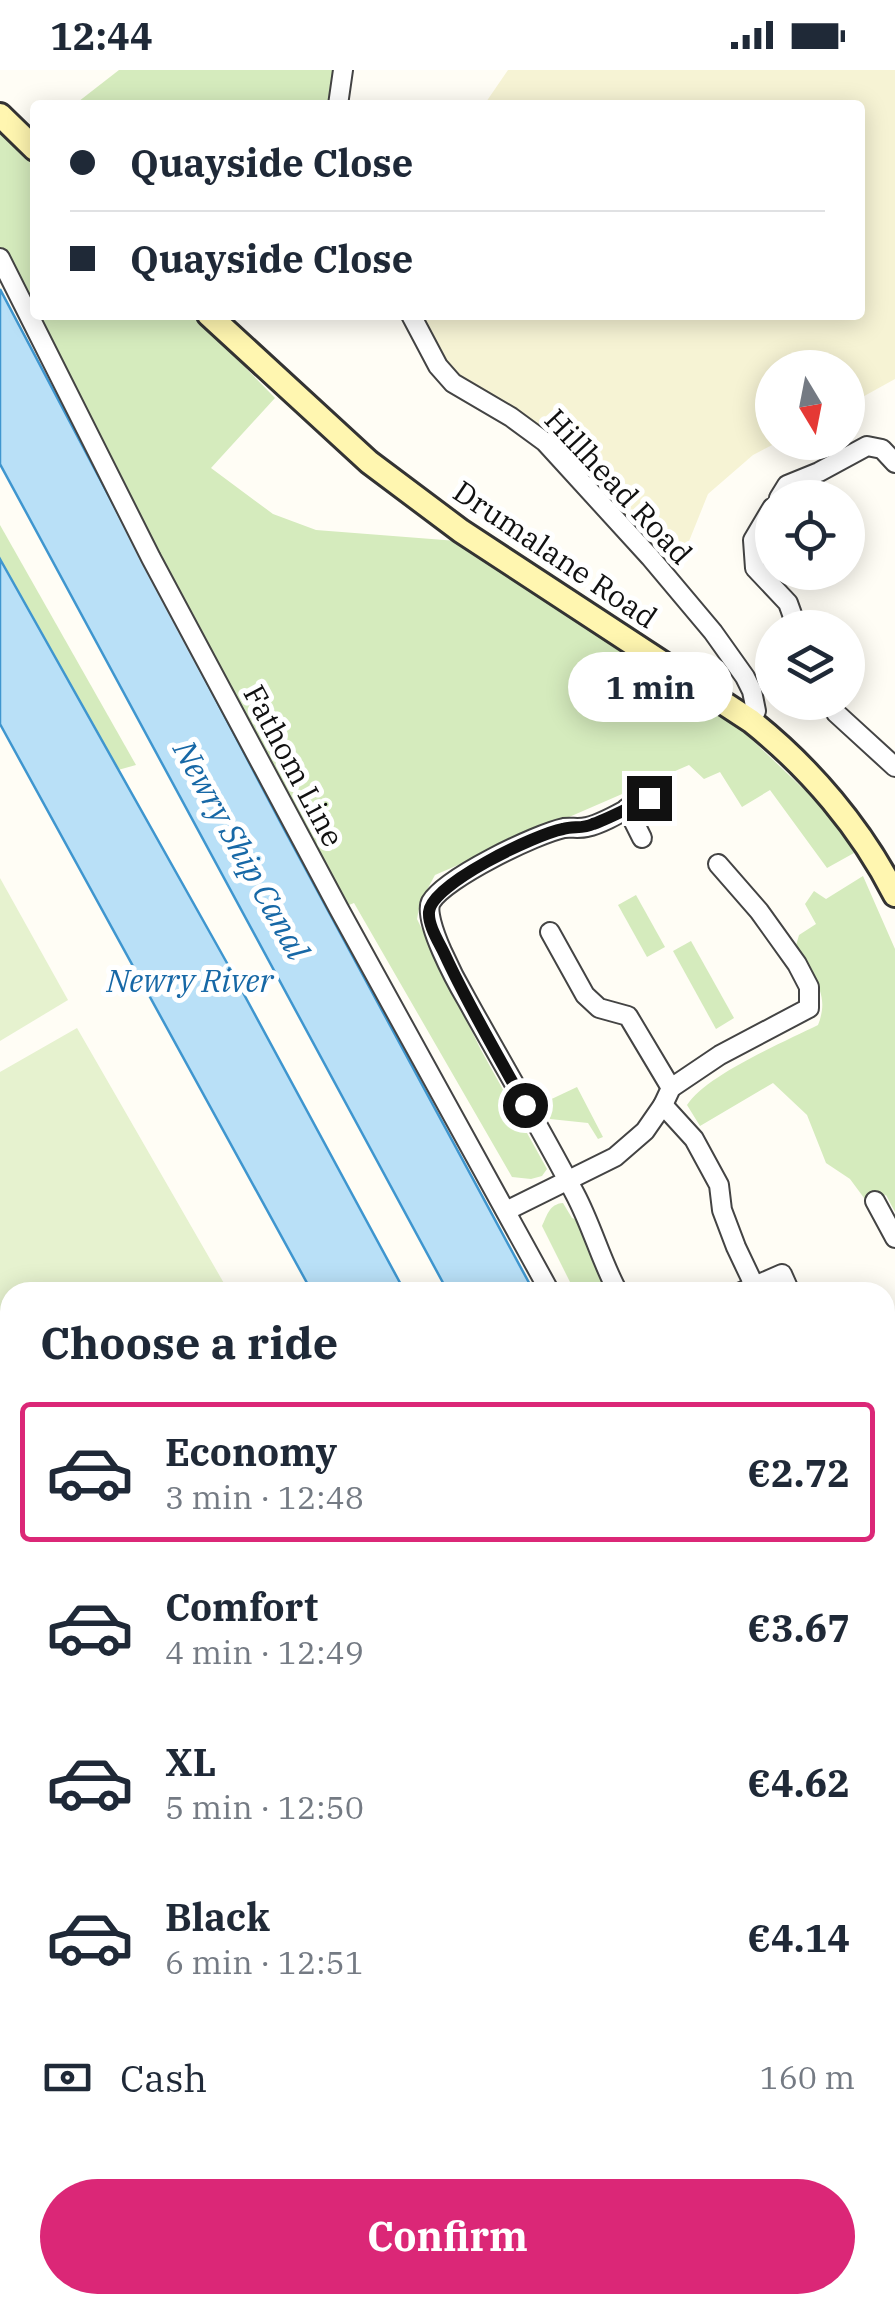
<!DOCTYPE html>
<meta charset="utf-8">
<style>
:root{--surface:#fff;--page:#f2f2f3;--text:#1f2937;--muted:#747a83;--line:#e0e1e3;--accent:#db2777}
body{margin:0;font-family:"IBM Plex Serif",serif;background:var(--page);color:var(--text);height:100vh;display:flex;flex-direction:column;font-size:38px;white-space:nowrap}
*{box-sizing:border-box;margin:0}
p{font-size:32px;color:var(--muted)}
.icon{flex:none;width:55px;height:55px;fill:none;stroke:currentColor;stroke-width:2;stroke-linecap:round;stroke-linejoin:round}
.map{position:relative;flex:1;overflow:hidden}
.sheet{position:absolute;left:0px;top:1212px;width:895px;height:1032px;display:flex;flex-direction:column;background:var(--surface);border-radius:30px 30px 0 0;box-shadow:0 5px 25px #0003}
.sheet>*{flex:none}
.hud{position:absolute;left:30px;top:30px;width:835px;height:220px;border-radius:10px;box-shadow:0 5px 25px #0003;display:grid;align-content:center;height:220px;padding:0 40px;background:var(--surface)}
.needle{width:65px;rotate:170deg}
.buttons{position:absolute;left:755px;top:280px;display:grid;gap:20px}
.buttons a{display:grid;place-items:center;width:110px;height:110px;border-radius:50%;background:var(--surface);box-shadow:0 5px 25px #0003;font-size:50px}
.end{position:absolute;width:45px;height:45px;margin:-22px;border:12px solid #111;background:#fff;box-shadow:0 0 0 5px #fff}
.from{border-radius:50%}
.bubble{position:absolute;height:70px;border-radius:35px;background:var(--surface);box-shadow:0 5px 25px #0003;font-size:32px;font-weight:700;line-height:70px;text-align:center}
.hud b{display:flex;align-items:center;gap:35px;height:95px;font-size:38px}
.hud b+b{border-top:2px solid var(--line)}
.hud i{width:25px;height:25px;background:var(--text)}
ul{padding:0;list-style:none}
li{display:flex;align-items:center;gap:30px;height:140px;margin:0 20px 15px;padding:0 20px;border:5px solid transparent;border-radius:10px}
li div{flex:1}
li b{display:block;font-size:38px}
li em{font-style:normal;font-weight:700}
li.active{border-color:var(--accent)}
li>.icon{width:90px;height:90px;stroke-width:1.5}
h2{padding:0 40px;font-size:45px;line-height:120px}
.pay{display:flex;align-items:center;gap:25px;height:110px;padding:0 40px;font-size:38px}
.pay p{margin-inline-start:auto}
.primary-button{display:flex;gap:20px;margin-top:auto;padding:20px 40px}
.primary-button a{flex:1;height:115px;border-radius:60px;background:var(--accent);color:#fff;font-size:40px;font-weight:700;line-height:115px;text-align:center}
.status{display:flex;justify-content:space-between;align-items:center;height:70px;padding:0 50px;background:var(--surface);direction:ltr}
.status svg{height:28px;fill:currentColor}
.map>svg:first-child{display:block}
.industrial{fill:#eee6ef}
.farmland{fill:#f6f3d4}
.green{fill:#d5ebbd}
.pitch{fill:#e6f2cf}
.water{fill:#b9e0f7;stroke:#3f96cf;stroke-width:2.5}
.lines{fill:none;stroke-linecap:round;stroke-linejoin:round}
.minor-casing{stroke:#444;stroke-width:22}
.secondary-casing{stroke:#333;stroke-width:28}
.minor{stroke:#fff;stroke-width:18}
.secondary{stroke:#fff6b0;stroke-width:22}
.route{stroke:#111;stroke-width:12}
.labels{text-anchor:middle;stroke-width:10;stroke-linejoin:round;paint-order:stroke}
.street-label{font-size:30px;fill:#111;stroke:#fff}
.water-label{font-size:32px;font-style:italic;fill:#1768a6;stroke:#fff}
</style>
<div class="status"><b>12:44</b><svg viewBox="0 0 49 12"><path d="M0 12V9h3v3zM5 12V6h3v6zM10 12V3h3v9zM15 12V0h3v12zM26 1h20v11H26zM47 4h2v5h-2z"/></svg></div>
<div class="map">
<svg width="895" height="2243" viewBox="0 0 895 2243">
<rect width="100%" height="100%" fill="#fffdf5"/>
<!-- industrial -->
<path class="industrial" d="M0,1470L10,1487V1594L0,1600Z"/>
<!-- farmland -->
<path class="farmland" d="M508,0H895V309L848,335V298H772V372L776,373L753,385L708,424L677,501L490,334L453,313L410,245H860V35H484Z"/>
<!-- green -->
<g class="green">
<path d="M119,0H342L337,35H74Z"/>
<path d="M0,59L35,91V245H194L275,328L211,398L273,444L316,460L470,472L746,664L835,749L854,783L827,798L770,720L742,737L720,702L704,709L689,695L435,805L420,833L417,849L481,980L547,1099L542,1106L531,1109L512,1107L354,833L339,839L0,185Z"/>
<path d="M0,455L136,695L118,700L0,490Z"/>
<path d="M863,806L895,879V1142L886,1125L867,1132L850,1109L826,1093L807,1045L773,1013L700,1056L687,1035C706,1005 784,972 818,955C831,922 812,907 795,879L799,865L816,854L805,834L814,821L826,829Z"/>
<path d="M636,825L665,877L647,887L618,835Z"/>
<path d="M691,871L734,948L716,959L673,881Z"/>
<path d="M577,1017L603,1067L598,1069L588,1053L550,1049L541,1034Z"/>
<path d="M563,1133L572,1148L575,1149L609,1222H575L542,1156C547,1146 549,1134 563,1133Z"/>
<path d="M885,1516L895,1536V1933L885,1902Z"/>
</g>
<!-- pitch -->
<g class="pitch">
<path d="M0,808L68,930L0,971Z"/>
<path d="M77,958L229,1222H10V1487L0,1470V1002Z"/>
<path d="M10,1594V1871L0,1855V1600Z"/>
</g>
<!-- water -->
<g class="water">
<path d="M0,219L284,759L534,1222H448L0,394Z"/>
<path d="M0,489L227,893L405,1222H312L0,654Z"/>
<path d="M885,1998L895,2030V2243H876L873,2235H885Z"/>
</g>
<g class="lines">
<defs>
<g id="minor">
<path d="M338,35L343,0"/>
<path d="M0,188L151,488L339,839L550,1222"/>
<path d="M411,245L438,296L453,313L511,347L545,372L650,487L713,562L745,607L752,621L756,641L751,651"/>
<path d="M779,428L787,415L819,402L867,376L882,379L895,393"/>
<path d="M772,438L753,470L755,498L788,533L797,558"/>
<path d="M831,632L836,643L895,697"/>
<path d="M627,738L642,768"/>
<path d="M550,862L585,925L599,938L628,946L671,1018"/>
<path d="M663,1035L694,1069L719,1115L722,1140L736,1177L755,1217"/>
<path d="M875,1131L895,1168"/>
<path d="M506,1141L615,1087L645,1061L663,1035L671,1018L720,985L809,938V917L797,894L759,841L718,794"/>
<path d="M618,1222C601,1191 592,1156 575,1124C541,1059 503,995 467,930C457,913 422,849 431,832C445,808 536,764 564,758C571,757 579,759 587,757C606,753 631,736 649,727"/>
<path d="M741,1222L782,1204L790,1222"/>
<path d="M885,1279L895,1274"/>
<path d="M885,1954L895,1985"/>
<path d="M0,1964L10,1968"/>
</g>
<g id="secondary">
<path d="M0,45L35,79"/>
<path d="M209,245L369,392L461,461L751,651C810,698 861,758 895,825"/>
</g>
</defs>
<!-- minor casing -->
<use href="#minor" class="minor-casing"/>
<!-- secondary casing -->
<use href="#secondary" class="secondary-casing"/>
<!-- minor -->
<use href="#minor" class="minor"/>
<!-- secondary -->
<use href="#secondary" class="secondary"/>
</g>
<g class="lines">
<!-- route -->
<path class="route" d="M525,1035C498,985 469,937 445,885C439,872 428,856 429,842C431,814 536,764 563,759C573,756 583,759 593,754C612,747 630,737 649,728"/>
</g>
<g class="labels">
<!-- street labels -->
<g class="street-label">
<text transform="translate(618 417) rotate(47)" y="10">Hillhead Road</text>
<text transform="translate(555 485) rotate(34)" y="10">Drumalane Road</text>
<text transform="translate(293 696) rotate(62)" y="10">Fathom Line</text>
</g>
<!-- water labels -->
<g class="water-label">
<text transform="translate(241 780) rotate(61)" y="11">Newry Ship Canal</text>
<text x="190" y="922">Newry River</text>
</g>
</g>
</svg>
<div class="buttons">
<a><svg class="needle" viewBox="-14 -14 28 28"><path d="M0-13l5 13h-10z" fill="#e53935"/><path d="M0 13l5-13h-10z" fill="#747a83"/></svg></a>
<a><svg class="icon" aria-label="locate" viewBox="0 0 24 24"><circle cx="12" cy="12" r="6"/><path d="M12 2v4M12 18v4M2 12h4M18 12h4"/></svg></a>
<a><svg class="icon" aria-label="layers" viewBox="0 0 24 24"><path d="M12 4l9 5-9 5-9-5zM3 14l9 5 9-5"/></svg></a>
</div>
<i class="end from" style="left:525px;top:1035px"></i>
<i class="end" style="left:649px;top:728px"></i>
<div class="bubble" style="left:568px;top:582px;width:165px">1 min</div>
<div class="hud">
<b><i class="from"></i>Quayside Close</b>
<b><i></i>Quayside Close</b>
</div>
<section class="sheet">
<h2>Choose a ride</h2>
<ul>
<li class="active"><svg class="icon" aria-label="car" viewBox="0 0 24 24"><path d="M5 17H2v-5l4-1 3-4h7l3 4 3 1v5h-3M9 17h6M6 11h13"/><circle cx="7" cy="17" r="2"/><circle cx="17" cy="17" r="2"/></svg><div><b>Economy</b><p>3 min · 12:48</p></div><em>€2.72</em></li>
<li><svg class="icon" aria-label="car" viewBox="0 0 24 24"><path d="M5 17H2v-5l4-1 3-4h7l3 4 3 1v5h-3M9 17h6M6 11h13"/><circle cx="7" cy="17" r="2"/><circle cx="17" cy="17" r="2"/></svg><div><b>Comfort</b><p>4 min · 12:49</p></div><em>€3.67</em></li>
<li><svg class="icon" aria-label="car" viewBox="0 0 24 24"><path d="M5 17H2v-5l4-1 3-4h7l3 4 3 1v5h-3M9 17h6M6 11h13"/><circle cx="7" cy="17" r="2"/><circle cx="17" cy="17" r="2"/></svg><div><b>XL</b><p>5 min · 12:50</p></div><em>€4.62</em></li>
<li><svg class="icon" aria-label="car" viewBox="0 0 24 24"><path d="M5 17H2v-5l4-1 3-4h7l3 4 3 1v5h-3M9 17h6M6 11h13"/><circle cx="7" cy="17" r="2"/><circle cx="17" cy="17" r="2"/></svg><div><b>Black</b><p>6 min · 12:51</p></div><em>€4.14</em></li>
</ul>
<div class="pay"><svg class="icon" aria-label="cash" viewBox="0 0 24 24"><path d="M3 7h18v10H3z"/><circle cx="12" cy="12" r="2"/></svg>Cash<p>160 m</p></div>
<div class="primary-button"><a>Confirm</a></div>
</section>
</div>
